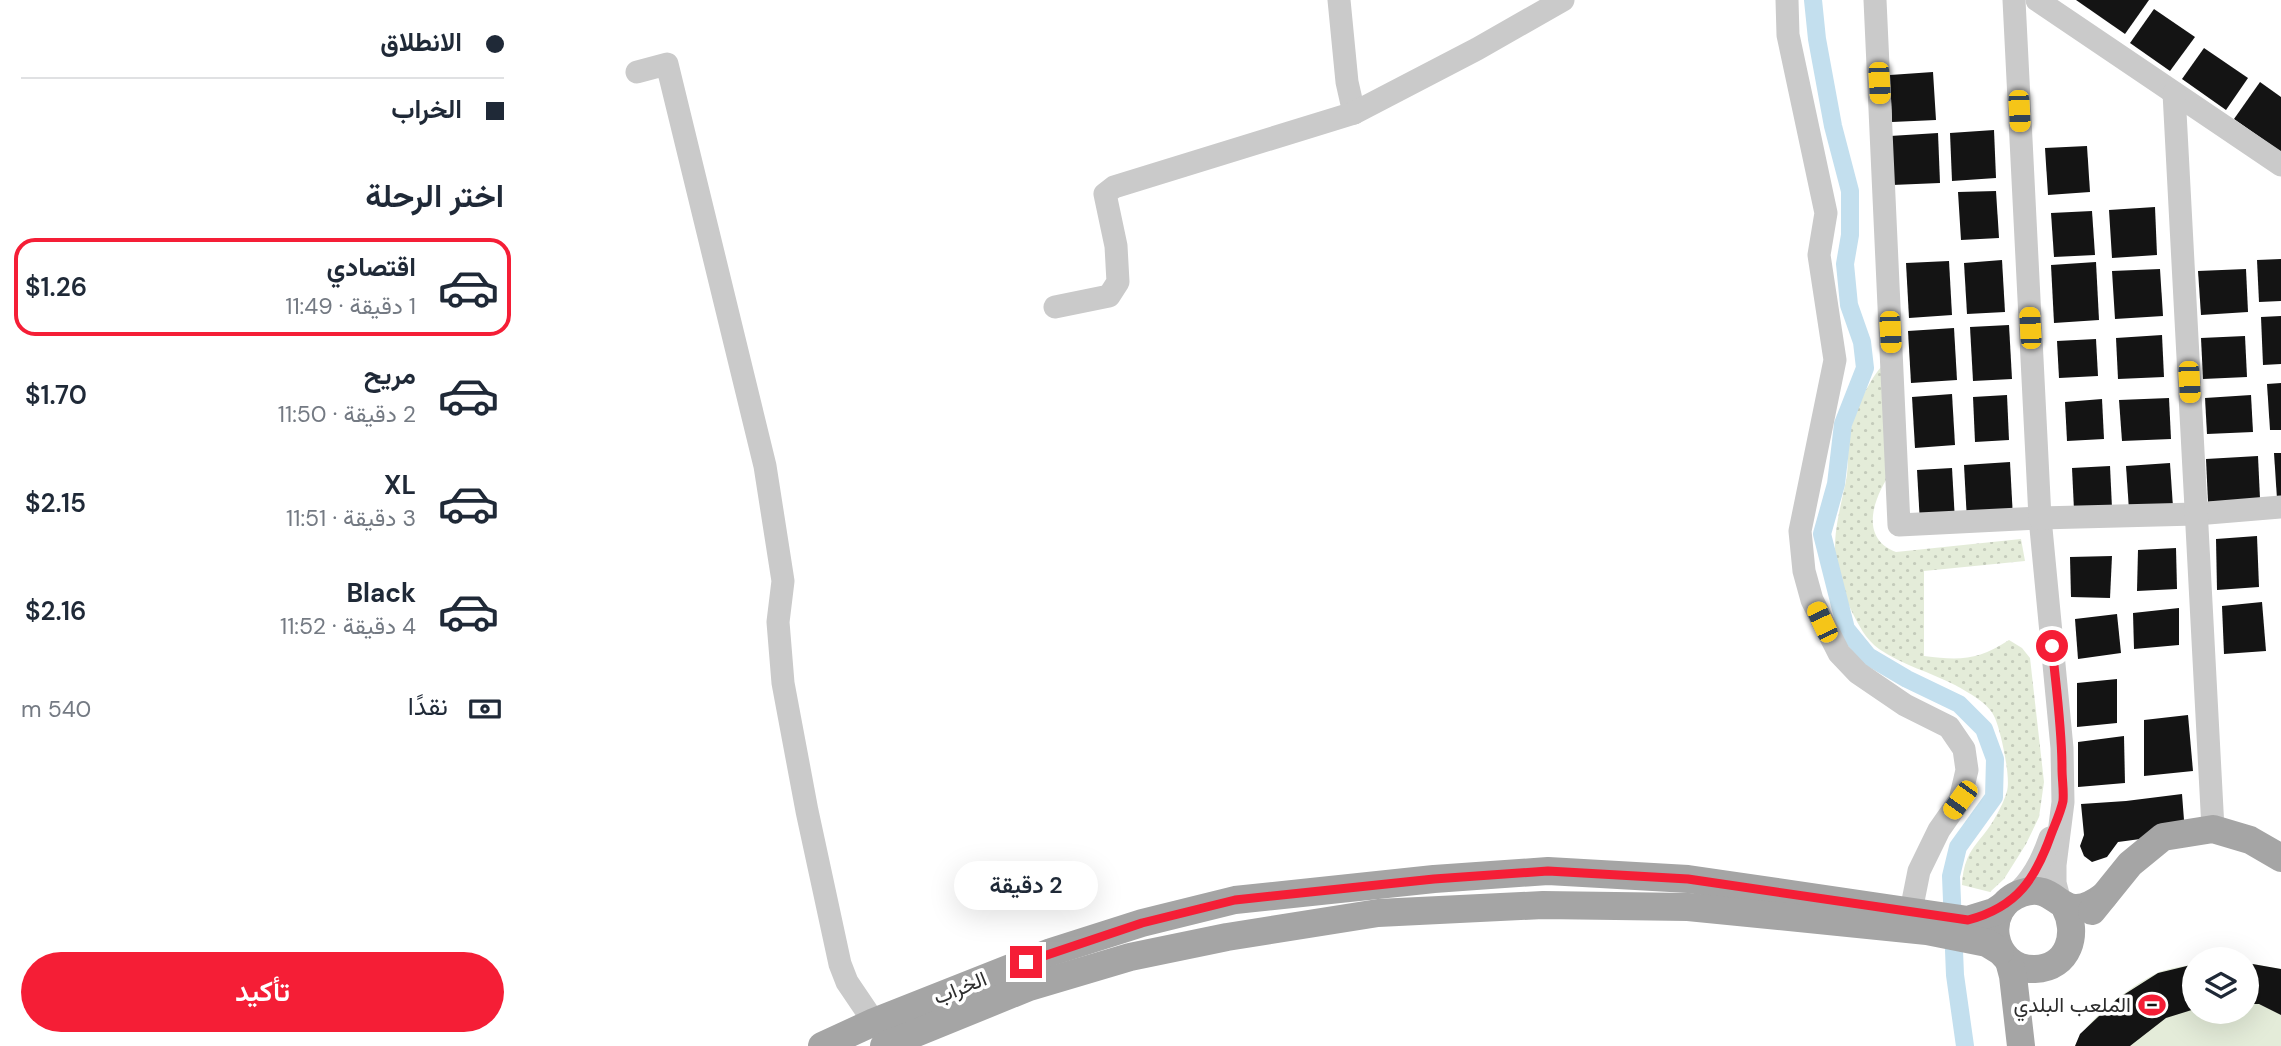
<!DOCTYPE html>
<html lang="ar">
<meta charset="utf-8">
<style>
:root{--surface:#fff;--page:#f2f2f3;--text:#1f2937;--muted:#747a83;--line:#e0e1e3;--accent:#f51e36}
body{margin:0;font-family:"DM Sans",Vazirmatn,sans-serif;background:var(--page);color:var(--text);direction:rtl;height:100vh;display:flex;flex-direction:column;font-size:26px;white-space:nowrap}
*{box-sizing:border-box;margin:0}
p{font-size:23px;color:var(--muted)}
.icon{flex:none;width:38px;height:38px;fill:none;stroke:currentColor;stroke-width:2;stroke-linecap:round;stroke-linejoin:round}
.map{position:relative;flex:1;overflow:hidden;direction:ltr}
.panel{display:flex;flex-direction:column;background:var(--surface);width:525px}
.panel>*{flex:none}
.guide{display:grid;align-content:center;height:154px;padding:0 21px;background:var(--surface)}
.buttons{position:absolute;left:1657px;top:947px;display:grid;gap:14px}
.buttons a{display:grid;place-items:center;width:77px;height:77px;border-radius:50%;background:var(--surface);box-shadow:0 7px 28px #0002;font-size:35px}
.end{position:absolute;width:32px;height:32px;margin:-16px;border:9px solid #f51e36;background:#fff;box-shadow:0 0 0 4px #fff}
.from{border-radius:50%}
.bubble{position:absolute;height:49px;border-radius:24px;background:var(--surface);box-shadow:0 7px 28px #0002;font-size:23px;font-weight:600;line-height:49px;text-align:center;direction:rtl}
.car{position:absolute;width:21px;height:42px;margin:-21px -10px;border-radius:9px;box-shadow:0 0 5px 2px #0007;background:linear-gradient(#f5c518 24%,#345 0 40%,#f5c518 0 76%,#345 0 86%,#f5c518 0)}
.guide b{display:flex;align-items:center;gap:24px;height:66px;font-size:26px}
.guide b+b{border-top:2px solid var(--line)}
.guide i{width:18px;height:18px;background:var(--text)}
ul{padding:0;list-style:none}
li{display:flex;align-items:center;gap:21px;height:98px;margin:0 14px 10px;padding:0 7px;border:4px solid transparent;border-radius:21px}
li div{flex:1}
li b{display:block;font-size:26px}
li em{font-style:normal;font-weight:600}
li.on{border-color:var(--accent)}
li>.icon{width:63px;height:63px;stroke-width:1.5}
h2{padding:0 21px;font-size:32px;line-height:84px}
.pay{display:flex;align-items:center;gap:18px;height:77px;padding:0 21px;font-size:26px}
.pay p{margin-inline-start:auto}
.action{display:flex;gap:14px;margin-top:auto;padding:14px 21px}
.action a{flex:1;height:80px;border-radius:42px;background:var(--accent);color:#fff;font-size:28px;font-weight:600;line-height:80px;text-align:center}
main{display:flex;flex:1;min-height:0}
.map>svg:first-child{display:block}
.green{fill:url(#green-dots)}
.pitch{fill:#e4ecd9}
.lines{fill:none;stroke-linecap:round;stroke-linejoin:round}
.canal{stroke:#c3dfee;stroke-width:18}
.building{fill:#141414}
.minor{stroke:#cacaca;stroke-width:23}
.major{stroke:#a5a5a5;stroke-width:28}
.route{stroke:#f51e36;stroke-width:9}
.labels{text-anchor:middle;stroke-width:7;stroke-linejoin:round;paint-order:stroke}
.street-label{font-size:21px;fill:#2d2d2d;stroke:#fff}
.poi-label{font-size:21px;fill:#2d2d2d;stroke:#fff;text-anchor:end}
</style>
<main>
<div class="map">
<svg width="1756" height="1046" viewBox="0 0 1756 1046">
<defs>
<pattern id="green-dots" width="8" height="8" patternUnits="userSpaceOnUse" patternTransform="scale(1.75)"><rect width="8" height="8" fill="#e4ecd9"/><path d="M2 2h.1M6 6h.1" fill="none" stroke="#c4cbbb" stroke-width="1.8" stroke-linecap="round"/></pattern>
</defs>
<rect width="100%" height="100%" fill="#fff"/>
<!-- green -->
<path class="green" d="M1356,367L1367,471C1349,496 1333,538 1371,552L1496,539L1500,561L1399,571V656C1436,661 1453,660 1484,640L1497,648L1505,658L1519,782L1514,817L1501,844L1479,879L1465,892L1437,885C1439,847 1456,844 1471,816C1475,809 1480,799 1482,791C1486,778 1476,732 1470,718C1464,703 1444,693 1430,685C1405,672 1377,665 1354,649C1341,640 1333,624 1326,610C1302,558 1309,535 1321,481C1324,466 1322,449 1325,434C1329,412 1342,384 1356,367Z"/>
<!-- pitch -->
<path class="pitch" d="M1722,963L1756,969V1046H1550C1561,1019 1606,986 1632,973C1643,968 1658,967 1669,964L1670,1012H1722Z"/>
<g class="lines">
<!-- canal -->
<path class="canal" d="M1288,0L1292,39L1308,126L1325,191V235L1320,264L1324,305L1337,342L1340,368L1318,424L1311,484L1297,534L1321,629L1343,656L1382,679L1434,704L1459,729L1470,759L1469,797L1433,847L1426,876L1430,975L1440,1046"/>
</g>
<!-- building -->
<g class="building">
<path d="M1551,0H1624L1600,34Z"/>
<path d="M1629,9L1670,37L1645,71L1605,43Z"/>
<path d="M1679,48L1723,78L1701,110L1657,79Z"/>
<path d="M1408,72L1411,120L1367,122L1365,75Z"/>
<path d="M1735,82L1756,97V152L1709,119Z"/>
<path d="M1469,130L1471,178L1427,181L1425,133Z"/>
<path d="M1413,133L1415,183L1367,185L1365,136Z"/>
<path d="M1562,146L1565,192L1523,195L1520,148Z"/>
<path d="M1471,191L1474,238L1436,240L1433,192Z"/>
<path d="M1630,207L1632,255L1587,258L1584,210Z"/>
<path d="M1567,211L1570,255L1529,257L1526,213Z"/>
<path d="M1756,259V301L1734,302L1732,260Z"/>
<path d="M1477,260L1480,312L1442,314L1439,263Z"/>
<path d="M1424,261L1427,315L1384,318L1381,263Z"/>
<path d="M1571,262L1574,320L1529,323L1526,265Z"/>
<path d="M1635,269L1638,316L1590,319L1587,271Z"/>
<path d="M1721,269L1723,312L1676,315L1673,271Z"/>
<path d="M1756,316V364L1738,365L1736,317Z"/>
<path d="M1484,325L1487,379L1448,381L1445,327Z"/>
<path d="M1429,328L1432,380L1386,383L1383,331Z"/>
<path d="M1637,335L1639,377L1593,379L1591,338Z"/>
<path d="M1720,336L1722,377L1678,379L1676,338Z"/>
<path d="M1571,339L1573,376L1534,378L1532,341Z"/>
<path d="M1756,383V430H1745L1742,384Z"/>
<path d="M1427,394L1430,445L1390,448L1387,397Z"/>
<path d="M1482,395L1484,440L1450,442L1448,397Z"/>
<path d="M1726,395L1728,432L1682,434L1680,398Z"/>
<path d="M1644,398L1646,439L1597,441L1594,400Z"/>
<path d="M1577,399L1579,439L1542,441L1540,402Z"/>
<path d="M1749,453H1756V499H1752Z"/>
<path d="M1733,456L1735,499L1683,502L1681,459Z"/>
<path d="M1485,462L1488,518L1442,521L1439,465Z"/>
<path d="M1645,463L1648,507L1604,510L1601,466Z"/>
<path d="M1585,466L1587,508L1549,510L1547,468Z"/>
<path d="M1427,468L1430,521L1395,523L1392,470Z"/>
<path d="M1732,536L1734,587L1692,590L1691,539Z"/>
<path d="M1651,548L1652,589L1612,591L1613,550Z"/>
<path d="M1587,556L1585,598L1546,597L1545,557Z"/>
<path d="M1737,602L1741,651L1699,654L1697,606Z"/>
<path d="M1654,608V645L1609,649L1608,613Z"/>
<path d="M1592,614L1596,653L1553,659L1550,619Z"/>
<path d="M1592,679V723L1552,727V683Z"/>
<path d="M1663,715L1668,771L1619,776V720Z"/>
<path d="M1599,736L1600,783L1553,787V742Z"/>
<path d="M1657,794L1660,833L1593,842L1582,857L1567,862L1559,856L1555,846L1559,835L1556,804L1601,801Z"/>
<path d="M1722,963L1756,969V1015L1734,1004H1722Z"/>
<path d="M1670,964V1009L1641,1018L1605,1046H1550L1555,1034L1592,999L1633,973Z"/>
</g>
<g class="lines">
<!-- minor -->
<g class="minor">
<path d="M814,0L822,82L829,113"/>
<path d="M1262,0L1263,35L1301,213L1294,255L1310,360L1275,531L1279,571L1287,600L1314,653L1333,673L1380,705L1424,727L1439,749L1442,770L1435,800L1414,830L1394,871L1386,911"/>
<path d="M1350,0L1374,525L1515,518L1537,748L1538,802L1530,865V883L1535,902"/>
<path d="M1489,0L1515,518L1671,514L1756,507"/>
<path d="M1512,0L1756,165"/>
<path d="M112,72L142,64L240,466L258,581L253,622L258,683L282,811L315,964L322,982L349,1022"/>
<path d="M1649,93L1688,829"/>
<path d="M530,307L584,296L593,282L591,246L580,194L589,187L829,113L952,49L1038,0"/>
<path d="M1488,897C1507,881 1517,861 1525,838"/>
</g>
<!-- major -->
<g class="major">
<path d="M1540,907C1554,933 1544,968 1510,969C1465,970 1455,907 1497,893C1536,880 1533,930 1579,896"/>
<path d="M1567,911L1605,864L1638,837L1688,829L1725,840L1756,858"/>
<path d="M1484,961L1488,976L1496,1046"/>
<path d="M297,1046L349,1022L526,952L617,923L710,900L909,879L1023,871L1163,879L1443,920L1469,912L1478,906"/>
<path d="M359,1046L504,987L605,957L702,937L853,913L1018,905L1163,907L1402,931L1462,943L1475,951"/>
</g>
</g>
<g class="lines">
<!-- route -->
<path class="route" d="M501,962L617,923L710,900L909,879L1023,871L1163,879L1443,920C1493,907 1511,878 1527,832C1531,822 1536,811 1538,801C1539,791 1537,779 1537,769C1537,728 1531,687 1527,646"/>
</g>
<!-- icons -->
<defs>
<symbol id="stadium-bare" viewBox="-9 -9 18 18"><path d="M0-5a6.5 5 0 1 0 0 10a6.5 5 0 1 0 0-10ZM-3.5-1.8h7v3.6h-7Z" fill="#f51e36" stroke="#fff" stroke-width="2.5" paint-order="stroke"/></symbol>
</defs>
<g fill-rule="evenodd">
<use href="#stadium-bare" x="1608" y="986" width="38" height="38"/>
</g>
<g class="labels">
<!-- street labels -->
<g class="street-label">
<text transform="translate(435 988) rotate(-22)" y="7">الخراب</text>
</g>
<!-- poi labels -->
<g class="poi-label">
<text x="1606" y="1012">الملعب البلدي</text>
</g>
</g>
</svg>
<div class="buttons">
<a><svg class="icon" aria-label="layers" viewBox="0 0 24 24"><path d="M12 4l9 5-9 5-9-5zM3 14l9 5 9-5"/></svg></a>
</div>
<i class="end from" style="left:1527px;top:646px"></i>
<i class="end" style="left:501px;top:962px"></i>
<div class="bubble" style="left:429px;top:861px;width:144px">2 دقيقة</div>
<i class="car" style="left:1354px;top:83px;rotate:177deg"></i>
<i class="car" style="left:1494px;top:111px;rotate:177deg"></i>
<i class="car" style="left:1505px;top:328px;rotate:357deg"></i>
<i class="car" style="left:1365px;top:332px;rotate:177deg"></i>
<i class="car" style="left:1664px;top:382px;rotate:177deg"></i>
<i class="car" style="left:1297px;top:622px;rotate:335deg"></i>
<i class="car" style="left:1435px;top:800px;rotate:216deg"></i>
</div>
<section class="panel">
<div class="guide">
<b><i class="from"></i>الانطلاق</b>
<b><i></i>الخراب</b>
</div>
<h2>اختر الرحلة</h2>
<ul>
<li class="on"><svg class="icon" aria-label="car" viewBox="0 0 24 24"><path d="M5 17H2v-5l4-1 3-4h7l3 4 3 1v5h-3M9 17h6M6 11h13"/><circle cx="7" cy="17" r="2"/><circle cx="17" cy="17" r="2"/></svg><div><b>اقتصادي</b><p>1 دقيقة · 11:49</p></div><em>$1.26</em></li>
<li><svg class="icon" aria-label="car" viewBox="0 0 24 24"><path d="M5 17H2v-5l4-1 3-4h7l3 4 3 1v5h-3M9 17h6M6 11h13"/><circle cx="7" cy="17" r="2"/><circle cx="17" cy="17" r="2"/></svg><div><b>مريح</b><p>2 دقيقة · 11:50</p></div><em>$1.70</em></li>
<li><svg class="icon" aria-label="car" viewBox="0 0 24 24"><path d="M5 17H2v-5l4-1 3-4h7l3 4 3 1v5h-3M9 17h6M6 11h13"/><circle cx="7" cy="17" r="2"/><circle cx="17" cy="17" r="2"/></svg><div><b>XL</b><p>3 دقيقة · 11:51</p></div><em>$2.15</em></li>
<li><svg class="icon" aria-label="car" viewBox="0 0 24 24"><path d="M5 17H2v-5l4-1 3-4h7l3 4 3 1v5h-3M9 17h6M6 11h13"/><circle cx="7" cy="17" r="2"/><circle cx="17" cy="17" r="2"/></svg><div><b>Black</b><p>4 دقيقة · 11:52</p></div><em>$2.16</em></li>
</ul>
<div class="pay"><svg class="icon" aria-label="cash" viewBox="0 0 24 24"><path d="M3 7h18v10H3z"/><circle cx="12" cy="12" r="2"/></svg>نقدًا<p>540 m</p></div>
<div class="action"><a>تأكيد</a></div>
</section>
</main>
